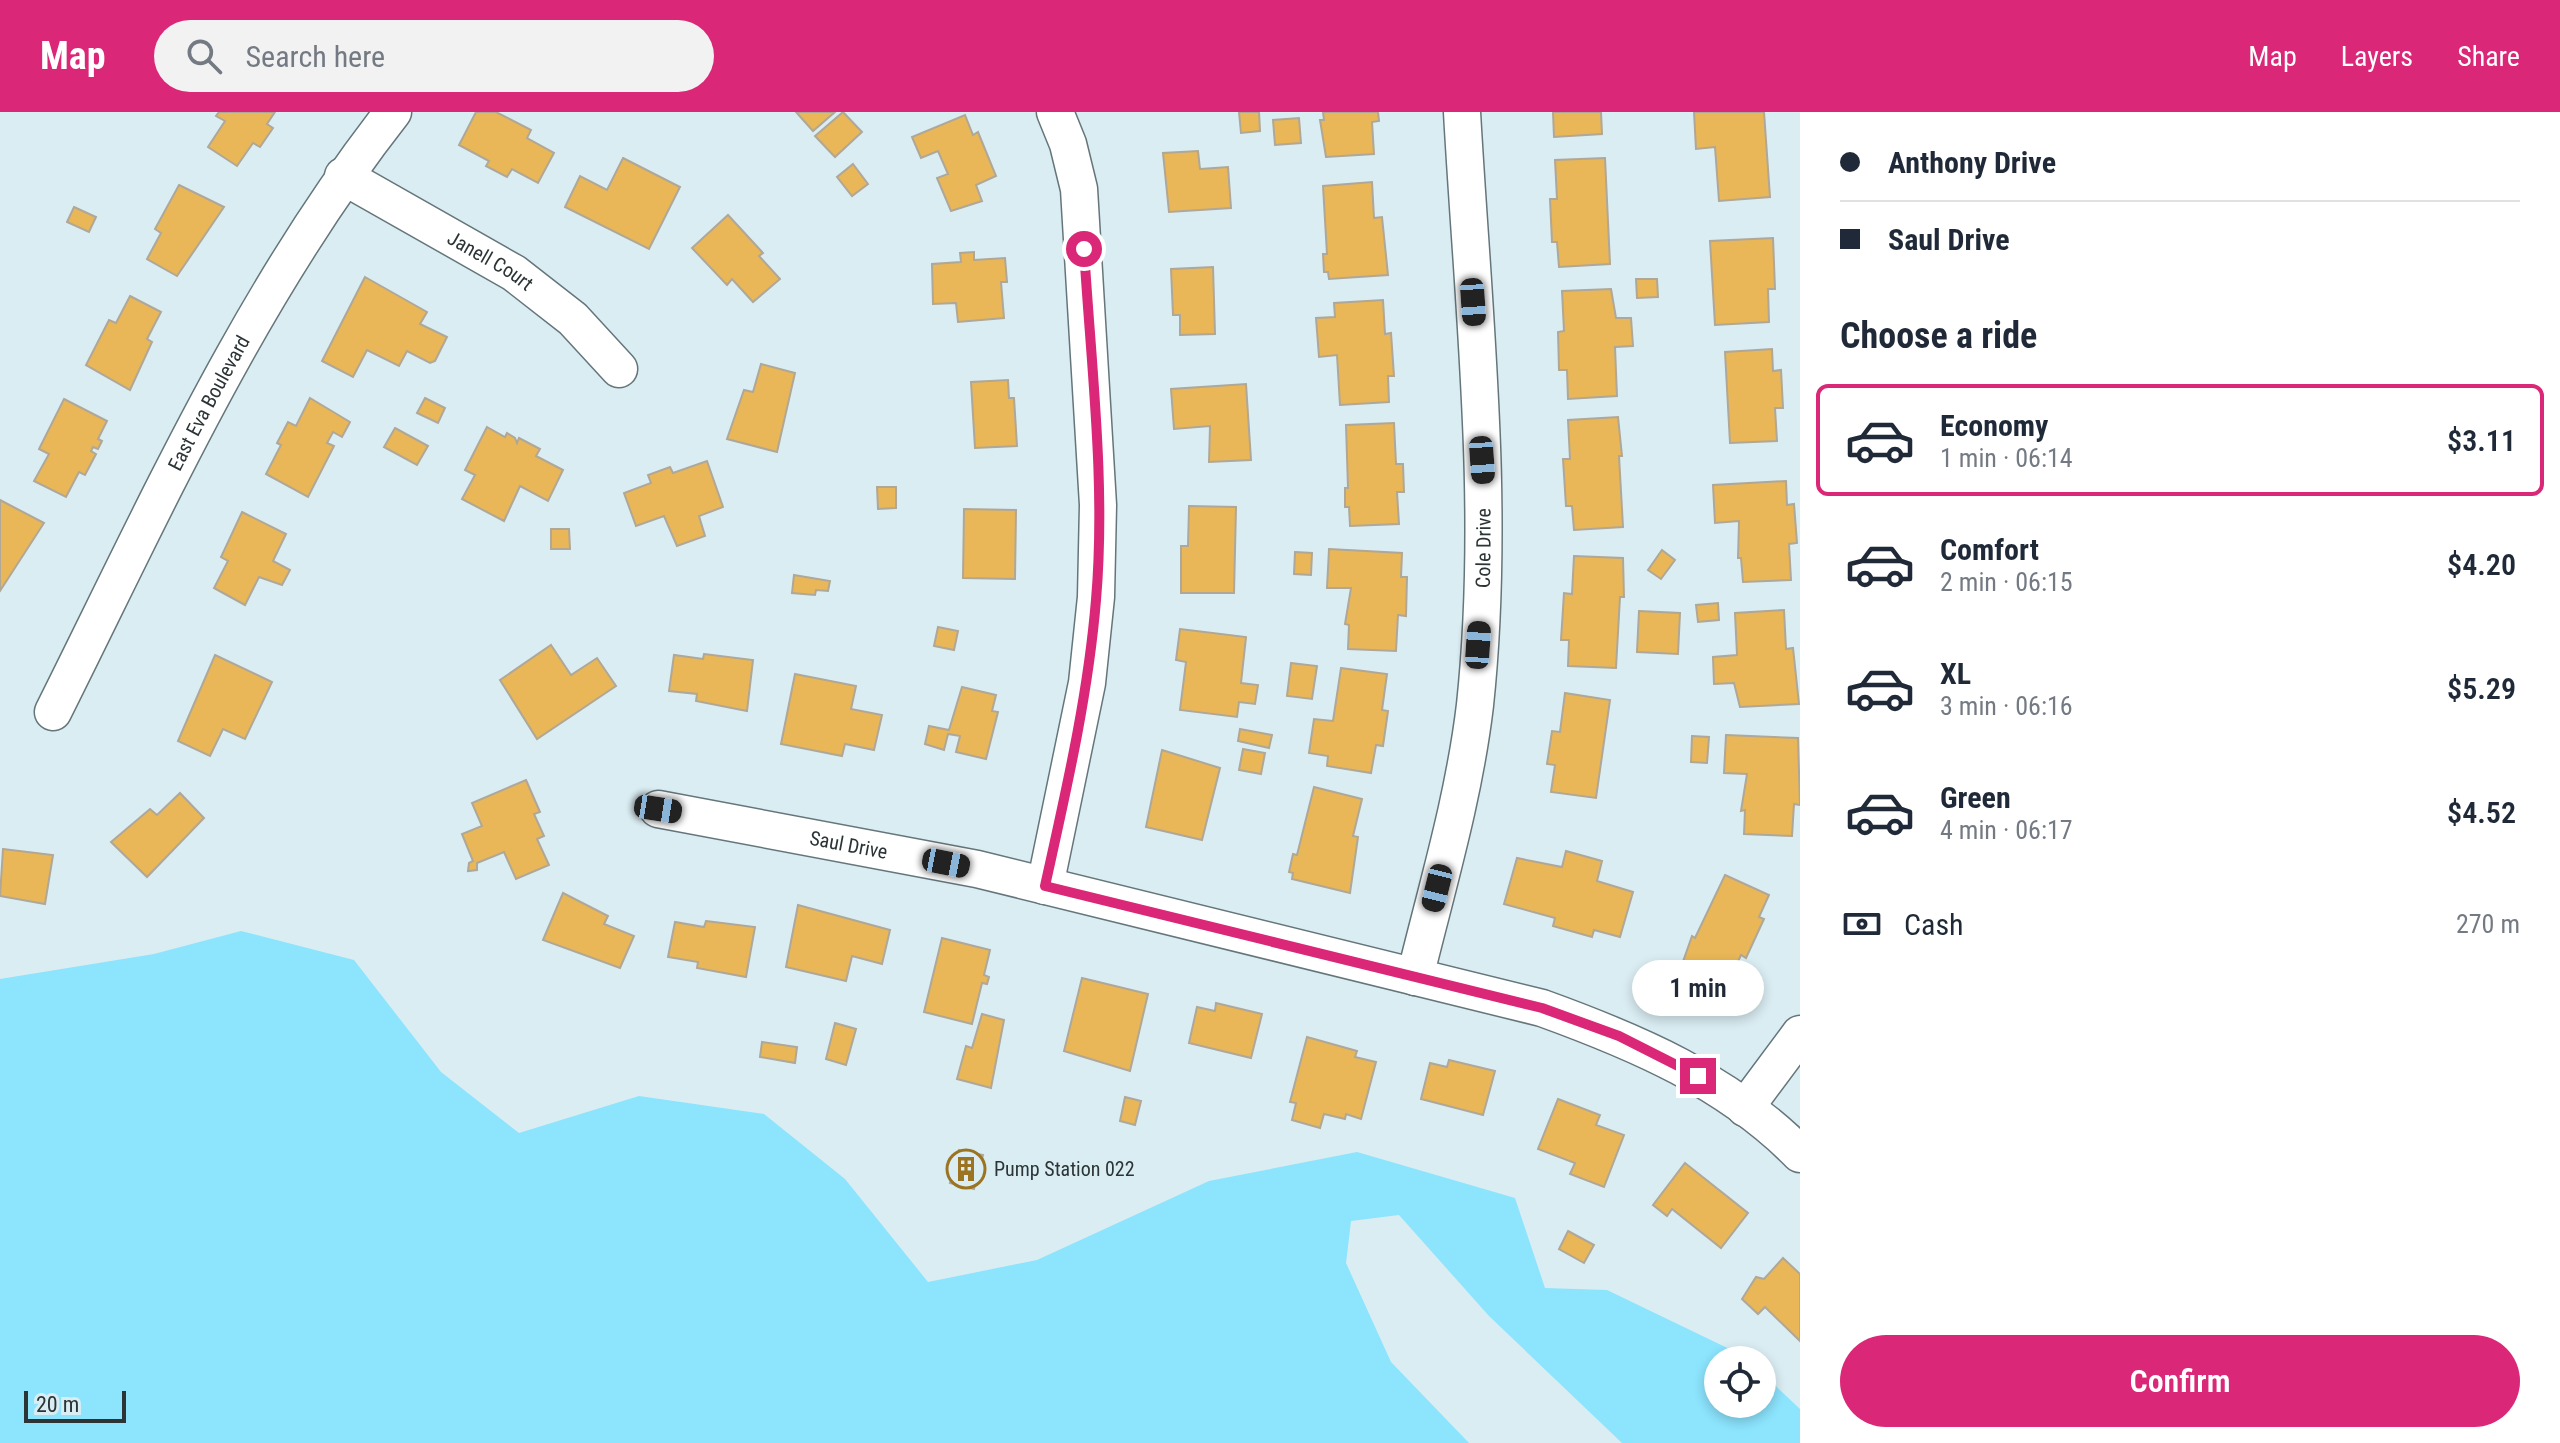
<!DOCTYPE html>
<meta charset="utf-8">
<style>
:root{--surface:#fff;--page:#f2f2f3;--text:#1f2937;--muted:#747a83;--line:#e0e1e3;--accent:#db2777}
body{margin:0;font-family:"Roboto Condensed",sans-serif;background:var(--page);color:var(--text);height:100vh;display:flex;flex-direction:column;font-size:30px;white-space:nowrap}
*{box-sizing:border-box;margin:0}
p{font-size:26px;color:var(--muted)}
.icon{flex:none;width:44px;height:44px;fill:none;stroke:currentColor;stroke-width:2;stroke-linecap:round;stroke-linejoin:round}
.map{position:relative;flex:1;overflow:hidden}
.details{display:flex;flex-direction:column;background:var(--surface);width:760px}
.details>*{flex:none}
.hud{display:grid;align-content:center;height:176px;padding:0 40px;background:var(--surface)}
.controls{position:absolute;left:1704px;top:1234px;display:grid;gap:16px}
.controls a{display:grid;place-items:center;width:72px;height:72px;border-radius:50%;background:var(--surface);box-shadow:0 4px 12px #0003;font-size:40px}
.scale{position:absolute;left:24px;bottom:20px;width:102px;box-sizing:border-box;padding-left:8px;border:4px solid #2c3436;border-top:0;font-size:22px;line-height:28px;white-space:nowrap;color:#2c3436;-webkit-text-stroke:6px #daedf3;paint-order:stroke}
.end{position:absolute;width:36px;height:36px;margin:-18px;border:10px solid #db2777;background:#fff;box-shadow:0 0 0 4px #fff}
.from{border-radius:50%}
.bubble{position:absolute;height:56px;border-radius:28px;background:var(--surface);box-shadow:0 4px 12px #0003;font-size:26px;font-weight:600;line-height:56px;text-align:center}
.car{position:absolute;width:24px;height:48px;margin:-24px -12px;border-radius:10px;box-shadow:0 0 6px 2px #0007;background:linear-gradient(#222 24%,#8ab4d8 0 40%,#222 0 76%,#8ab4d8 0 86%,#222 0)}
.hud b{display:flex;align-items:center;gap:28px;height:76px;font-size:30px}
.hud b+b{border-top:2px solid var(--line)}
.hud i{width:20px;height:20px;background:var(--text)}
ul{padding:0;list-style:none}
li{display:flex;align-items:center;gap:24px;height:112px;margin:0 16px 12px;padding:0 24px;border:4px solid transparent;border-radius:12px}
li div{flex:1}
li b{display:block;font-size:30px}
li em{font-style:normal;font-weight:600}
li.current{border-color:var(--accent)}
li>.icon{width:72px;height:72px;stroke-width:1.5}
h2{padding:0 40px;font-size:36px;line-height:96px}
.pay{display:flex;align-items:center;gap:20px;height:88px;padding:0 40px;font-size:30px}
.pay p{margin-inline-start:auto}
.cta{display:flex;gap:16px;margin-top:auto;padding:16px 40px}
.cta a{flex:1;height:92px;border-radius:48px;background:var(--accent);color:#fff;font-size:32px;font-weight:600;line-height:92px;text-align:center}
header{display:flex;align-items:center;gap:48px;box-sizing:border-box;height:112px;padding:0 40px;background:var(--accent);color:#fff}
header strong{font-size:38px}
nav{display:flex;gap:44px;margin-inline-start:auto;font-size:28px}
.search{width:560px;height:72px;background:var(--page);display:flex;align-items:center;gap:20px;box-sizing:border-box;padding:0 28px;border-radius:44px;color:var(--muted);font-size:30px}
main{display:flex;flex:1;min-height:0}
.map>svg:first-child{display:block}
.green{fill:#8ce4fd}
.building{fill:#e9b757;stroke:#afa798;stroke-width:2}
.lines{fill:none;stroke-linecap:round;stroke-linejoin:round}
.minor-casing{stroke:#65767b;stroke-width:39}
.minor{stroke:#fff;stroke-width:36}
.route{stroke:#db2777;stroke-width:10}
.labels{text-anchor:middle;stroke-width:6;stroke-linejoin:round;paint-order:stroke}
.street-label{font-size:20px;fill:#2c3436;stroke:#daedf3}
.poi-label{font-size:20px;fill:#2c3436;stroke:#daedf3;text-anchor:start}
</style>
<header>
<strong>Map</strong>
<div class="search"><svg class="icon" aria-label="search" viewBox="0 0 24 24"><circle cx="10" cy="10" r="6"/><path d="M15 15l6 6"/></svg>Search here</div>
<nav><a>Map</a><a>Layers</a><a>Share</a></nav>
</header>
<main>
<div class="map">
<svg width="1800" height="1331" viewBox="0 0 1800 1331">
<rect width="100%" height="100%" fill="#daedf3"/>
<!-- green -->
<path class="green" d="M241,819L354,848L441,960L519,1021L639,984L764,1002L845,1067L928,1170L1037,1148L1209,1069L1357,1040L1515,1086L1545,1176L1607,1178L1744,1244L1748,1248H1718V1292H1762V1261L1800,1297V1331H1622L1489,1204L1399,1103L1351,1109L1346,1151L1391,1250L1469,1331H0V867L154,842Z"/>
<!-- building -->
<g class="building">
<path d="M219,0H275L267,12L273,16L260,35L253,31L237,54L208,35L225,9L216,4Z"/>
<path d="M476,0H496L531,18L527,26L554,41L538,71L512,57L507,65L486,54L489,49L459,33Z"/>
<path d="M796,0H835L813,19Z"/>
<path d="M843,0L862,20L835,45L815,24Z"/>
<path d="M1239,0H1259L1260,19L1241,21Z"/>
<path d="M1323,0H1378L1379,9L1372,10L1374,42L1326,45L1320,8H1324Z"/>
<path d="M1553,0H1601L1602,22L1554,25Z"/>
<path d="M1694,0H1764L1770,85L1719,89L1715,35L1696,37Z"/>
<path d="M965,3L973,23L978,20L996,64L976,73L982,89L951,99L937,66L948,62L938,39L921,46L912,25Z"/>
<path d="M1299,6L1301,31L1275,33L1273,8Z"/>
<path d="M1198,39L1200,57L1228,55L1231,96L1169,100L1163,41Z"/>
<path d="M623,46L680,75L649,137L565,95L580,64L607,78Z"/>
<path d="M1605,46L1610,152L1559,155L1557,130H1552L1550,87H1557L1555,48Z"/>
<path d="M853,52L868,72L852,84L837,65Z"/>
<path d="M1372,70L1374,106L1382,105L1388,163L1329,167L1328,160H1324L1323,142H1327L1323,74Z"/>
<path d="M179,73L224,95L177,164L147,147L161,121L155,117Z"/>
<path d="M74,95L96,105L89,120L67,110Z"/>
<path d="M728,103L763,141L759,144L780,167L753,190L732,167L727,173L692,136Z"/>
<path d="M1773,126L1775,177H1768L1769,210L1715,213L1710,129Z"/>
<path d="M974,140V148L1005,146L1007,170H1001L1004,206L958,210L956,191L933,192L932,152L961,150L960,141Z"/>
<path d="M1213,155L1215,222L1180,223V203H1173L1171,157Z"/>
<path d="M365,165L427,200L420,212L447,225L435,249L430,251L407,239L399,254L367,238L353,265L322,249Z"/>
<path d="M1636,167H1657L1658,185L1637,186Z"/>
<path d="M1611,177L1616,206H1631L1633,234L1615,235L1617,284L1568,287L1567,258H1559L1558,220L1564,219L1562,179Z"/>
<path d="M130,184L161,200L147,227L152,230L130,278L86,253L109,208L116,211Z"/>
<path d="M1383,188L1385,222L1391,221L1394,264H1388L1389,290L1340,293L1337,243L1319,245L1316,206L1335,205L1334,191Z"/>
<path d="M1772,237L1773,259L1781,258L1783,296H1775L1777,329L1730,331L1725,240Z"/>
<path d="M761,252L795,261L777,340L727,327L744,278L753,280Z"/>
<path d="M1008,268L1009,286H1014L1017,334L975,336L971,270Z"/>
<path d="M1246,272L1251,348L1209,350L1210,314L1174,317L1171,277Z"/>
<path d="M310,286L350,310L342,325L333,320L327,331L334,334L308,385L266,362L281,333L277,331L288,310L296,314Z"/>
<path d="M425,286L445,296L438,311L417,301Z"/>
<path d="M64,287L107,309L98,327L102,329L98,337L93,335L91,339L96,342L85,363L79,360L66,385L34,369L49,342L39,337Z"/>
<path d="M1618,305L1622,344H1619L1623,415L1574,418L1572,394H1566L1563,347H1570L1568,308Z"/>
<path d="M1394,311L1396,352H1403L1404,380H1397L1399,412L1350,414L1349,395H1345V376H1348L1346,313Z"/>
<path d="M487,315L505,325L507,321L515,326L517,331L519,326L540,337L536,344L563,358L548,389L520,374L504,409L462,387L475,363L465,358Z"/>
<path d="M395,316L428,334L417,353L384,335Z"/>
<path d="M707,349L723,395L699,404L705,424L677,434L664,404L636,414L624,381L651,371L648,363L670,355L673,361Z"/>
<path d="M1786,369L1787,393L1794,392L1797,431L1789,432L1791,468L1743,470L1741,446H1738L1739,409L1715,411L1713,373Z"/>
<path d="M877,375H896V396L878,397Z"/>
<path d="M0,388L44,411L0,479Z"/>
<path d="M1189,394L1236,395L1234,481H1181V434H1188Z"/>
<path d="M964,397L1016,398L1015,467L963,466Z"/>
<path d="M242,400L286,422L273,449L290,458L282,473L259,465L245,493L214,476L228,449L221,445Z"/>
<path d="M551,417H569L570,437H551Z"/>
<path d="M1329,437L1402,441L1401,465H1407L1406,504L1398,503L1396,539L1348,537L1349,513L1345,512L1351,476H1327Z"/>
<path d="M1662,438L1675,448L1661,467L1648,458Z"/>
<path d="M1295,440L1312,441L1311,463L1294,462Z"/>
<path d="M1574,444L1623,446L1624,485H1620L1616,556L1568,554L1569,528H1561L1564,481L1572,482Z"/>
<path d="M794,463L830,469L828,479L816,478L815,483L792,481Z"/>
<path d="M1718,491L1719,508L1698,510L1696,493Z"/>
<path d="M1784,498L1786,537L1793,536L1799,592L1740,595L1734,571L1714,572L1713,545L1737,543L1735,501Z"/>
<path d="M1639,499L1680,501L1678,542L1637,540Z"/>
<path d="M938,515L958,519L954,538L934,534Z"/>
<path d="M1180,517L1246,525L1241,571L1258,573L1255,592L1239,590L1237,605L1180,598L1186,550L1176,548Z"/>
<path d="M551,533L571,563L597,546L616,574L537,627L500,568Z"/>
<path d="M704,542L753,548L747,599L696,589L697,582L669,579L674,543L703,547Z"/>
<path d="M215,543L272,570L245,627L223,617L210,644L178,629Z"/>
<path d="M1291,551L1317,554L1312,587L1287,584Z"/>
<path d="M1341,556L1387,562L1382,598L1388,599L1383,634L1376,633L1371,661L1327,654L1328,644L1309,641L1314,607L1333,609Z"/>
<path d="M795,562L856,574L851,597L882,603L874,638L845,632L842,644L781,632Z"/>
<path d="M962,575L996,583L992,599L998,600L986,647L956,640L960,624L948,622L944,638L925,632L929,614L949,618Z"/>
<path d="M1565,581L1610,588L1596,686L1551,680L1555,653L1547,652L1552,619L1560,620Z"/>
<path d="M1240,617L1272,623L1269,636L1238,629Z"/>
<path d="M1726,623L1798,626L1800,693L1794,692L1792,724L1744,722L1745,698L1741,699L1747,662L1724,661Z"/>
<path d="M1692,624L1709,625L1707,651L1691,650Z"/>
<path d="M1243,637L1265,641L1261,662L1239,658Z"/>
<path d="M1162,638L1220,656L1202,728L1146,715Z"/>
<path d="M526,668L540,700L534,702L544,724L537,727L549,753L516,767L504,740L477,751V758L468,759L469,751L473,749L462,722L482,714L472,691Z"/>
<path d="M1314,675L1362,687L1353,724L1358,725L1350,781L1292,767L1293,761L1289,760L1293,742L1297,743Z"/>
<path d="M180,681L204,706L147,765L111,730L150,697L157,703Z"/>
<path d="M3,737L53,743L45,792L0,784Z"/>
<path d="M1566,739L1602,749L1597,769L1633,780L1620,825L1594,818L1592,825L1553,814L1555,806L1504,792L1517,746L1562,755Z"/>
<path d="M1725,763L1769,783L1759,805L1764,807L1746,846L1741,843L1723,882L1679,861L1692,824L1695,826Z"/>
<path d="M563,781L608,804L604,812L634,824L620,856L543,828Z"/>
<path d="M798,793L890,818L882,852L852,844L846,869L786,855Z"/>
<path d="M706,809L755,815L746,865L697,856L698,850L668,845L675,810L704,815Z"/>
<path d="M942,826L990,838L984,863L989,865L987,872L982,871L972,912L924,900Z"/>
<path d="M1082,866L1148,882L1130,959L1064,939Z"/>
<path d="M1216,891L1262,902L1251,946L1189,931L1197,895L1215,899Z"/>
<path d="M982,902L1004,908L991,976L957,967L966,934L972,936Z"/>
<path d="M835,911L856,917L846,953L826,947Z"/>
<path d="M1307,925L1357,939L1355,945L1376,950L1361,1007L1346,1002L1345,1007L1324,1002L1320,1016L1292,1008L1296,991L1290,990Z"/>
<path d="M762,930L797,935L795,951L760,945Z"/>
<path d="M1449,948L1495,959L1483,1003L1421,987L1430,951L1447,955Z"/>
<path d="M1125,985L1141,989L1135,1013L1120,1009Z"/>
<path d="M1558,987L1600,1003L1596,1013L1624,1023L1604,1075L1570,1062L1575,1051L1538,1037Z"/>
<path d="M959,1038L983,1043L974,1077L950,1071Z"/>
<path d="M1685,1051L1748,1101L1721,1136L1672,1097L1667,1104L1653,1093Z"/>
<path d="M1568,1119L1594,1133L1584,1151L1559,1137Z"/>
<path d="M1783,1146L1800,1162V1229L1765,1195L1758,1202L1742,1187L1756,1165L1764,1167Z"/>
</g>
<g class="lines">
<defs>
<g id="minor">
<path id="s1" d="M343,64L514,161L573,207L619,257"/>
<path id="s2" d="M53,600C156,394 250,182 393,0"/>
<path id="s3" d="M658,697L977,757L1542,896C1636,930 1728,969 1800,1042"/>
<path d="M1045,774L1087,571L1096,485L1098,393L1079,77L1068,32L1055,0"/>
<path id="s4" d="M1415,865C1437,775 1464,686 1475,593C1496,396 1473,197 1462,0"/>
<path d="M1745,996L1800,922"/>
</g>
</defs>
<!-- minor casing -->
<use href="#minor" class="minor-casing"/>
<!-- minor -->
<use href="#minor" class="minor"/>
</g>
<g class="lines">
<!-- route -->
<path class="route" d="M1084,137C1091,253 1106,372 1096,488C1088,585 1066,679 1045,774L1542,896L1619,924L1698,964"/>
</g>
<!-- icons -->
<defs>
<symbol id="building-ring" viewBox="-11 -11 22 22"><circle r="9.5" fill="#daedf3" stroke="#9c7421" stroke-width="1.5"/><path d="M-4-6H4V6H1V3H-1V6H-4ZM-2.5-4.3h1.7v1.8h-1.7ZM.8-4.3h1.7v1.8H.8ZM-2.5-1h1.7V.8h-1.7ZM.8-1h1.7V.8H.8Z" fill="#9c7421"/></symbol>
</defs>
<g fill-rule="evenodd">
<use href="#building-ring" x="944" y="1035" width="44" height="44"/>
</g>
<g class="labels">
<!-- street labels -->
<g class="street-label">
<text dy="7" stroke="none"><textPath href="#s1" startOffset="170">Janell Court</textPath></text>
<text dy="7" stroke="none"><textPath href="#s2" startOffset="346">East Eva Boulevard</textPath></text>
<text dy="7" stroke="none"><textPath href="#s4" startOffset="436">Cole Drive</textPath></text>
<text dy="7" stroke="none"><textPath href="#s3" startOffset="194">Saul Drive</textPath></text>
</g>
<!-- poi labels -->
<g class="poi-label">
<text x="994" y="1064">Pump Station 022</text>
</g>
</g>
</svg>
<div class="controls">
<a><svg class="icon" aria-label="locate" viewBox="0 0 24 24"><circle cx="12" cy="12" r="6"/><path d="M12 2v4M12 18v4M2 12h4M18 12h4"/></svg></a>
</div>
<div class="scale">20 m</div>
<i class="end from" style="left:1084px;top:137px"></i>
<i class="end" style="left:1698px;top:964px"></i>
<div class="bubble" style="left:1632px;top:848px;width:132px">1 min</div>
<i class="car" style="left:1473px;top:190px;rotate:176deg"></i>
<i class="car" style="left:1482px;top:348px;rotate:176deg"></i>
<i class="car" style="left:1478px;top:533px;rotate:4deg"></i>
<i class="car" style="left:658px;top:697px;rotate:99deg"></i>
<i class="car" style="left:946px;top:751px;rotate:101deg"></i>
<i class="car" style="left:1437px;top:776px;rotate:194deg"></i>
</div>
<section class="details">
<div class="hud">
<b><i class="from"></i>Anthony Drive</b>
<b><i></i>Saul Drive</b>
</div>
<h2>Choose a ride</h2>
<ul>
<li class="current"><svg class="icon" aria-label="car" viewBox="0 0 24 24"><path d="M5 17H2v-5l4-1 3-4h7l3 4 3 1v5h-3M9 17h6M6 11h13"/><circle cx="7" cy="17" r="2"/><circle cx="17" cy="17" r="2"/></svg><div><b>Economy</b><p>1 min · 06:14</p></div><em>$3.11</em></li>
<li><svg class="icon" aria-label="car" viewBox="0 0 24 24"><path d="M5 17H2v-5l4-1 3-4h7l3 4 3 1v5h-3M9 17h6M6 11h13"/><circle cx="7" cy="17" r="2"/><circle cx="17" cy="17" r="2"/></svg><div><b>Comfort</b><p>2 min · 06:15</p></div><em>$4.20</em></li>
<li><svg class="icon" aria-label="car" viewBox="0 0 24 24"><path d="M5 17H2v-5l4-1 3-4h7l3 4 3 1v5h-3M9 17h6M6 11h13"/><circle cx="7" cy="17" r="2"/><circle cx="17" cy="17" r="2"/></svg><div><b>XL</b><p>3 min · 06:16</p></div><em>$5.29</em></li>
<li><svg class="icon" aria-label="car" viewBox="0 0 24 24"><path d="M5 17H2v-5l4-1 3-4h7l3 4 3 1v5h-3M9 17h6M6 11h13"/><circle cx="7" cy="17" r="2"/><circle cx="17" cy="17" r="2"/></svg><div><b>Green</b><p>4 min · 06:17</p></div><em>$4.52</em></li>
</ul>
<div class="pay"><svg class="icon" aria-label="cash" viewBox="0 0 24 24"><path d="M3 7h18v10H3z"/><circle cx="12" cy="12" r="2"/></svg>Cash<p>270 m</p></div>
<div class="cta"><a>Confirm</a></div>
</section>
</main>
